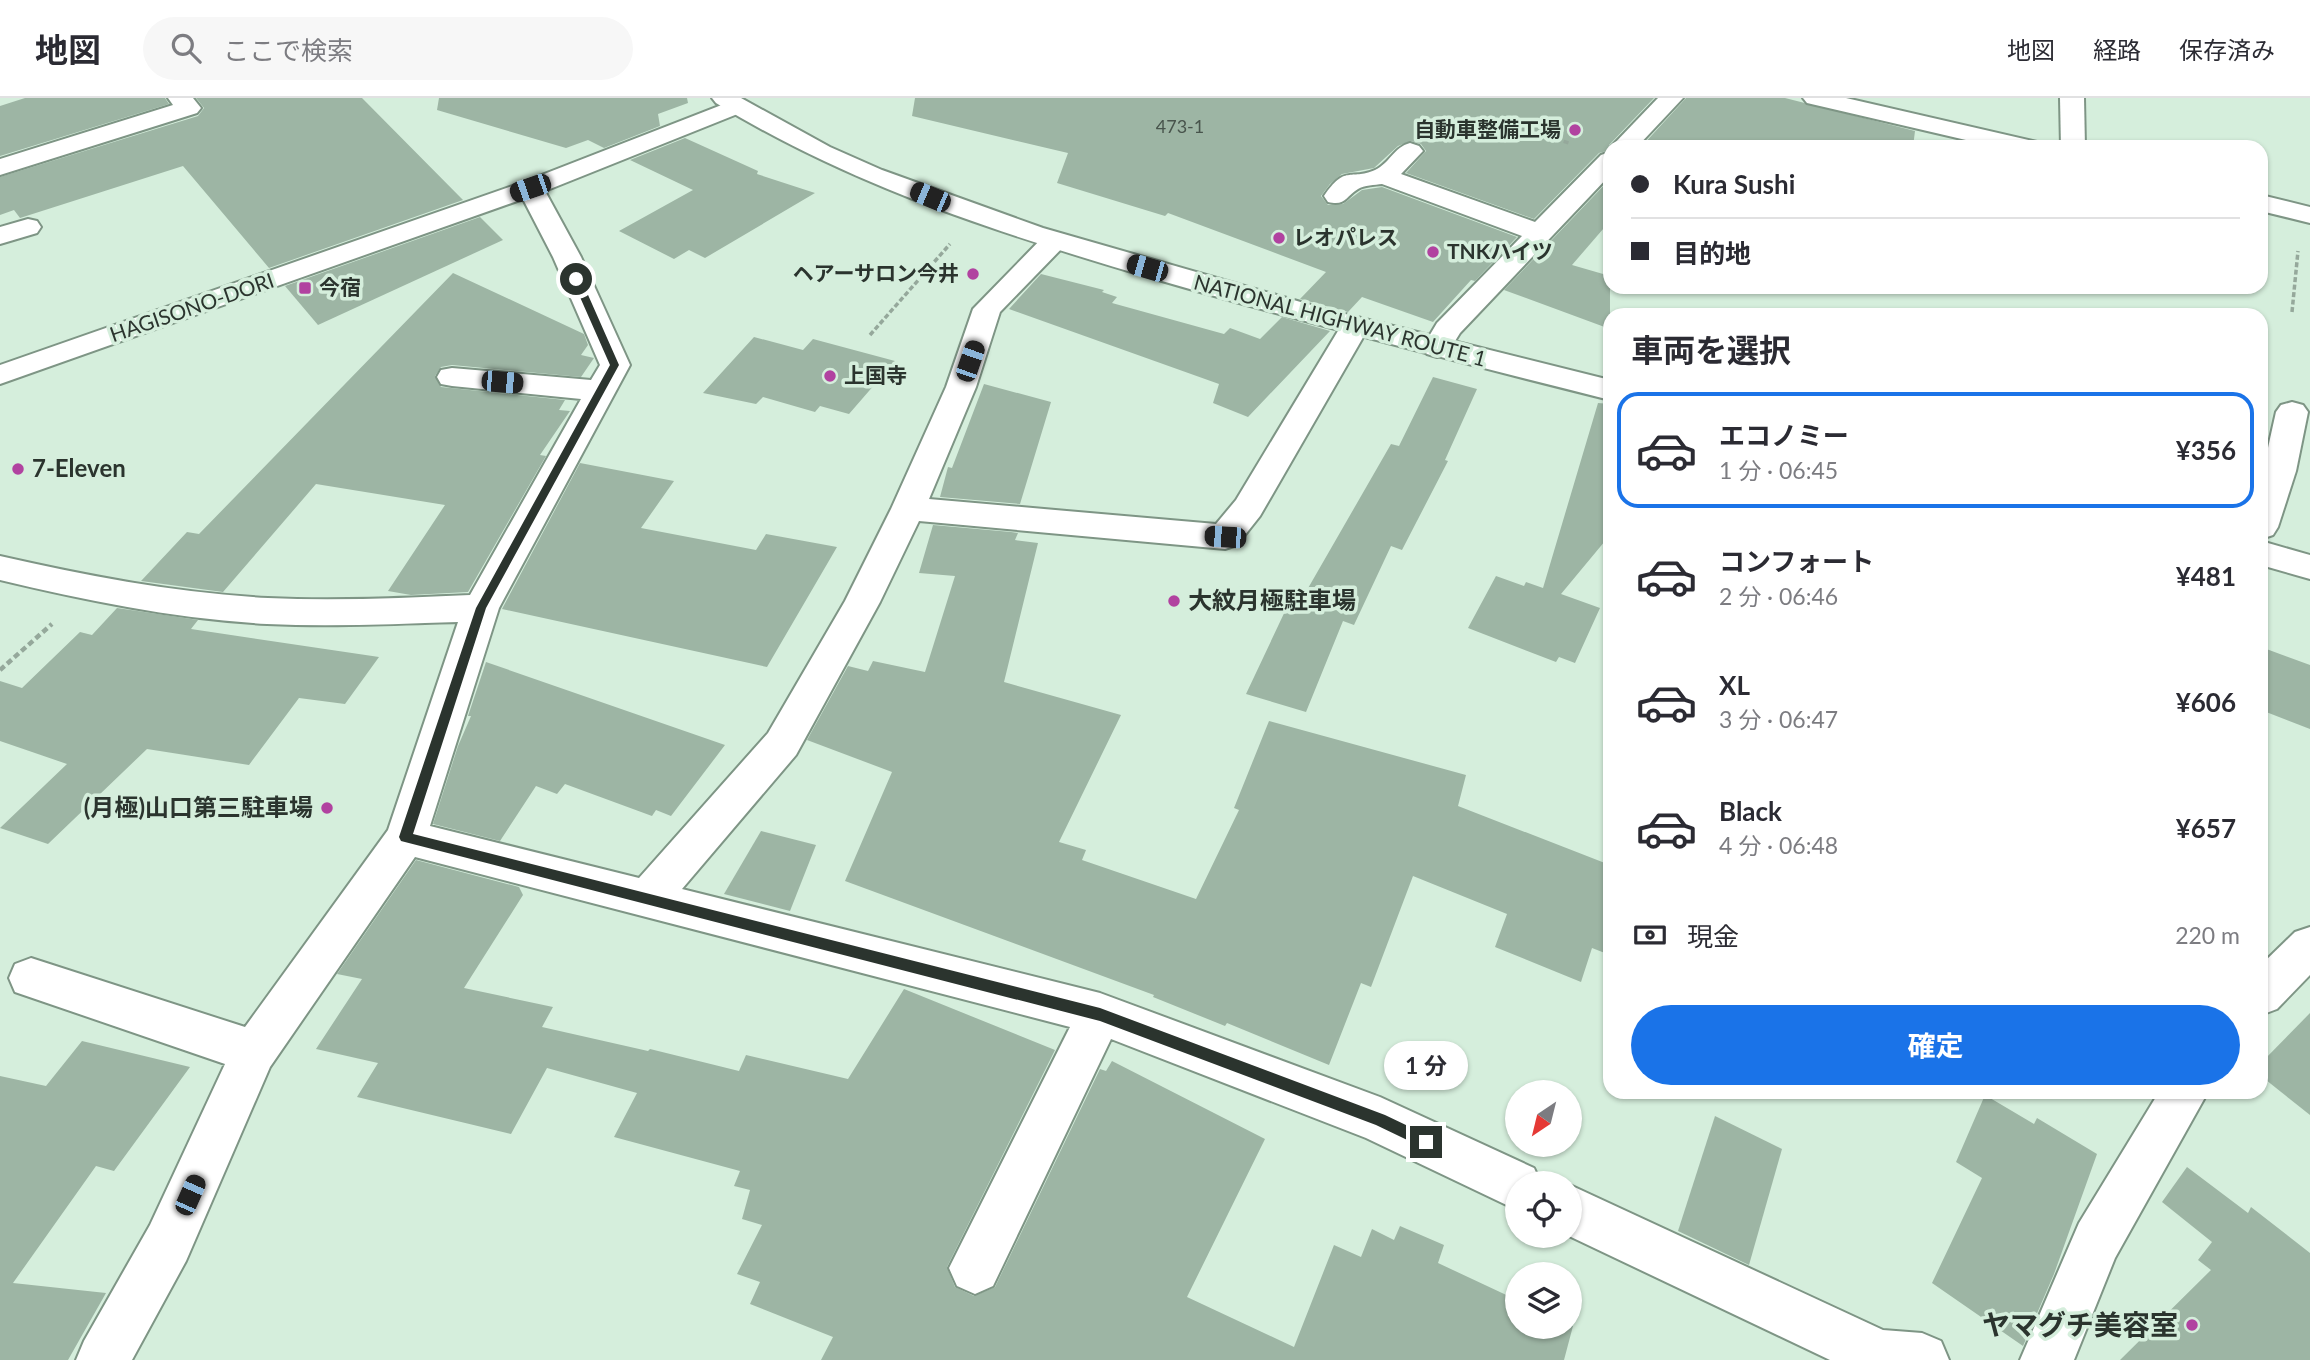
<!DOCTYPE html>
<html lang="ja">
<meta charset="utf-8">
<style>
:root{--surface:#fff;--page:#f7f7f7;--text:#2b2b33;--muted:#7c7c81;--line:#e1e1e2;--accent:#1a73e8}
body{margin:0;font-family:Lato,"Noto Sans JP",sans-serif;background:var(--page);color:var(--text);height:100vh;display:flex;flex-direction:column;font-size:26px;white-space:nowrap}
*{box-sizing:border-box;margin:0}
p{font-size:23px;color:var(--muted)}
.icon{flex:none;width:38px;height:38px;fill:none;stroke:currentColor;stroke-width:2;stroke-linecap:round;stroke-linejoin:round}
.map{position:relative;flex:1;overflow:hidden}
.details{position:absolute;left:1603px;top:210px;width:665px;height:791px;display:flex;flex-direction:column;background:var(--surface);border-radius:21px;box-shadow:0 2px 5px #0004}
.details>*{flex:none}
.guide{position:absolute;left:1603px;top:42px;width:665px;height:154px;border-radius:21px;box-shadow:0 2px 5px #0004;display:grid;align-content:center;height:154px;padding:0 28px;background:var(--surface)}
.needle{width:46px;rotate:215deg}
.tools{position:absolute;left:1505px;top:982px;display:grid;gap:14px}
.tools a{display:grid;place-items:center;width:77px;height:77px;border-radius:50%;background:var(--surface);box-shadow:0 2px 5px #0004;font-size:35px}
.end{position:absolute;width:32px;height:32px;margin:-16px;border:9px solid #2b342e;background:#fff;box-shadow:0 0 0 4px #fff}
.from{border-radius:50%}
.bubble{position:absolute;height:49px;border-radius:24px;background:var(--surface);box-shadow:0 2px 5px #0004;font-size:23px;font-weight:700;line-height:49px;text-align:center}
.car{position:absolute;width:21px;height:42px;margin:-21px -10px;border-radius:9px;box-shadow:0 0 5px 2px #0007;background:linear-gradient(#222 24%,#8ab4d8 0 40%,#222 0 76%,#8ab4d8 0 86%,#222 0)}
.guide b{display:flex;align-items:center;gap:24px;height:66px;font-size:26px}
.guide b+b{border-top:2px solid var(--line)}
.guide i{width:18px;height:18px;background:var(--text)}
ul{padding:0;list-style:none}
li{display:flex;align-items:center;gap:21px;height:116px;margin:0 14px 10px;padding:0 14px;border:4px solid transparent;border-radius:21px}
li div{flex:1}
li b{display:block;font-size:26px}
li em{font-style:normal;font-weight:700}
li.current{border-color:var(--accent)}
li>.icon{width:63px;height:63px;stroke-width:1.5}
h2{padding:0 28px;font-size:32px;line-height:84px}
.pay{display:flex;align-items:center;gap:18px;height:77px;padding:0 28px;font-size:26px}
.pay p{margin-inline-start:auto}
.cta{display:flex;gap:14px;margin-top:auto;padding:14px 28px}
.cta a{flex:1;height:80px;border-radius:42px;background:var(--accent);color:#fff;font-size:28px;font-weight:700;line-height:80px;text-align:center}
header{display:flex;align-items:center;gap:42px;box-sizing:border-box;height:98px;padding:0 35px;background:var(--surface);border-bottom:2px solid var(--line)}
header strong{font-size:33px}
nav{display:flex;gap:38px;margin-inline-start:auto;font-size:24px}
.search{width:490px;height:63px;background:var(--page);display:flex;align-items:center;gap:18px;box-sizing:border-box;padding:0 24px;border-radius:38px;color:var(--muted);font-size:26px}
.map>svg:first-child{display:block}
.building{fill:#9db5a4}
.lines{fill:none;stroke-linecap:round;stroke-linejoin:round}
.minor-casing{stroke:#7e9585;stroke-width:4}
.highway-casing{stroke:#7e9585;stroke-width:4}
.path-far1{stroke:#95a89b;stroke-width:3.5;stroke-dasharray:5 2.5;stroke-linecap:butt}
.path{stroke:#95a89b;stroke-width:4.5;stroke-dasharray:6 3.5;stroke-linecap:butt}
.minor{fill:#fff;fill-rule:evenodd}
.highway{fill:#fff;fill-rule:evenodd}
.route{fill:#2b342e}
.poi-dot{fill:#b142a0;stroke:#d5eedc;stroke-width:2.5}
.labels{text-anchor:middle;stroke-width:7;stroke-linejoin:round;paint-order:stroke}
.far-number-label{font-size:18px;fill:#48544c}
.far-poi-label{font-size:21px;font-weight:bold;fill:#2b342e;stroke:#d5eedc;text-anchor:start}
.far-street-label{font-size:21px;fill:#2b342e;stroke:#d5eedc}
.poi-label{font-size:24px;font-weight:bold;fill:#2b342e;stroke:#d5eedc;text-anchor:start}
.near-poi-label{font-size:28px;font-weight:bold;fill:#2b342e;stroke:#d5eedc;text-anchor:end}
</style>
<header>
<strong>地図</strong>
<div class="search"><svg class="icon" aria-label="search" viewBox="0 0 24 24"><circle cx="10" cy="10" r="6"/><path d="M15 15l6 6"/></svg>ここで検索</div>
<nav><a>地図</a><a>経路</a><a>保存済み</a></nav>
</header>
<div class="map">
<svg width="2310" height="1262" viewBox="0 0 2310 1262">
<rect width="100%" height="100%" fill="#d5eedc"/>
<!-- building -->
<g class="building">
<path d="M25,0H165L169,6L0,58V8Z"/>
<path d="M196,0H362L463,102L269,170L183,68L20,120L14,112L0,117V79L198,18L204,10Z"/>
<path d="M439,0H687L688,5L658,16L660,28L604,50L588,42L566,50L437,12Z"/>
<path d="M915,0H1654L1609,47L1610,52L1599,55L1534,121L1406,75L1426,53L1421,46L1411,43L1398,48L1374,70L1342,76L1330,86L1321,98L1328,107L1343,106L1362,92L1382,89L1517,139L1475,183L1471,182L1433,224L1362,199L1348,214L1300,201L1326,174L1168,115L1165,118L1057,85L1068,55L912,18Z"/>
<path d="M1686,0H1785L1915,33L1913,49H1641Z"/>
<path d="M685,40L758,73L757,76L815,95L705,160L689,152L674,161L619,133L693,92L630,62Z"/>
<path d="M1610,81V123L1572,167L1610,178V231L1504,192Z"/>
<path d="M480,119L503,142L318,227L285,188Z"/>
<path d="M453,175L584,236L588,247L581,257L594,260L581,279L452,267L441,269L435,278L441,289L565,302L559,312L570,313L540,357L546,358L468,494L411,497L388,493L445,407L316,386L223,494L141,483L187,434L199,436Z"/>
<path d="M1041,176L1104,192L1102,194L1117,199L1112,205L1224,236L1230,230L1260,241L1282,219L1330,233L1248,319L1213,305L1219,286L1009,211Z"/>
<path d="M754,239L803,252L813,241L895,263L849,316L820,308L815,314L763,299L756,306L703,295Z"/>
<path d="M1433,279L1477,291L1445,362L1448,363L1402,452L1391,448L1354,527L1343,523L1306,614L1246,596L1296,490L1307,492L1391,346L1399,348Z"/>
<path d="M984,286L1051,304L1020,406L940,399L948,369L952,370Z"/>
<path d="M1598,305L1610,306V437L1561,496L1600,510L1575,565L1559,559L1556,564L1468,530L1496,478L1524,488L1526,484L1543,490Z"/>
<path d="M580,365L674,383L641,430L756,452L766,436L837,449L767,569L502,511Z"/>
<path d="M933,427L1011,434L1018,435L1015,442L1038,445L1004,584L1121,617L1059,744L1086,752L1082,762L1196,801L1239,712L1234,710L1269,623L1466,677L1458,708L1610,767V857L1592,850L1581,884L1495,849L1507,816L1413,778L1371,889L1361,885L1329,967L1227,925L1225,928L1153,899L1154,897L845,783L892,674L807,642L848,568L868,573L873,563L925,574L955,478L919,475Z"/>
<path d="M117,510L198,522L191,531L379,559L345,606L299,600L249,667L147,651L48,746L0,730L67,666L0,643V583L22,590L80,534L92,537Z"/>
<path d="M2261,549L2310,567V631L2261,612Z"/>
<path d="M486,564L725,647L671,718L656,712L652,718L565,686L557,696L536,688L500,743L433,726L458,648L471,618H468Z"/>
<path d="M761,733L816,747L790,813L724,796Z"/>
<path d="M416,762L519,789L523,797L464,890L553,909L542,929L648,953L650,951L739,973L746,957L848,981L904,891L1055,952L947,1169L955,1189L974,1198L995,1189L1100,971L1106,973L1112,963L1265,1041L1187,1199L1294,1249L1334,1147L1361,1159L1372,1131L1394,1142L1400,1128L1444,1147L1438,1165L1517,1202V1228H1573L1564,1262H821L833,1239L750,1206L760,1184L737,1176L762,1127L742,1121L750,1092L734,1088L740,1073L614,1039L637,995L547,970L511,1036L357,999L378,965L316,951L362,881L337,876Z"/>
<path d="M2310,915V1017L2261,978V965Z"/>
<path d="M82,943L190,969L114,1073L96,1068L13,1185L106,1195L68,1262H0V978L46,988Z"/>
<path d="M1985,997L2034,1026L2037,1020L2097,1056L2054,1176L2023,1248L1932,1185L1982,1080L1956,1064Z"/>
<path d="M1715,1018L1782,1051L1749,1167L1678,1133Z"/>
<path d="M2187,1069L2248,1115L2251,1109L2310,1155V1262H2120L2211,1172L2198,1162L2212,1144L2162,1104Z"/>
</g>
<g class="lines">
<defs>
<g id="minor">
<path d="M168,0H193L201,10L197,15L0,77V61L173,7Z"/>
<path d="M1658,0H1683L1637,49H1611Z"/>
<path d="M1803,0H1846L2037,44L2040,49H1996L1807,5Z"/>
<path d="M2060,0H2084L2085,49H2061Z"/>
<path d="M737,1L745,3L749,8L745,13L545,93L581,159L630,267L499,510L430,728L639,780L768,635L845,503L891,411L946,289L973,211L1045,137L1055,135L1065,137L1069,143L1000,214L976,289L929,401L1216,426L1236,402L1344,223L1354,220L1364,223L1369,229L1260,418L1237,447L1225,451L919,423L880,504L796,657L682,791L1100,895L1380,999L1534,1070L1541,1085H1517V1112L1366,1040L1111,941L993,1188L975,1196L957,1188L949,1170L1070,929L415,759L270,969L186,1163L132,1262H76L84,1243L150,1127L225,966L15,894L9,880L15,866L31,860L245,929L388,732L458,524C395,526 331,529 267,526C177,521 88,503 0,482V458C88,478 177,495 268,500C335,503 403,500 470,497L581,301L452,288L441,286L437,279L441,272L452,270L591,282L600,267L553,159L523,101L0,286V267L521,85Z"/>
<path d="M1410,45L1419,48L1423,53L1401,76L1535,124L1601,57L1610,54V77L1460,235L1447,256L1437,259L1427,256L1422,250L1437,225L1522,138L1382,86C1375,87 1364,87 1358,91C1345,99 1346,108 1328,104L1324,98C1346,66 1349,83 1375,72C1389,66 1394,49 1410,45Z"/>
<path d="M2261,97L2310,109V125L2261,113Z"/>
<path d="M28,121L37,123L41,129L37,135L0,146V129Z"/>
<path d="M2292,304L2303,307L2308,314L2296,373L2278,429L2273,437L2261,441V381L2276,314L2281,307Z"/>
<path d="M2310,829V877L2277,911L2261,917V867L2295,834Z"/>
<path d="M2159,994H2208L2115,1160L2074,1262H2020L2079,1125Z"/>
<path d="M1570,1087L1883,1232L1922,1235L1941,1243L1949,1262H1830L1569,1138Z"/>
</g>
<g id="highway">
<path d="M712,0H741L830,49L882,72L1043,130L1325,211L1610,282V302C1458,264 1306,225 1155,181C1002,136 853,89 716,5Z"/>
<path d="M2261,443L2310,457V481L2261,467Z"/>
</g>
</defs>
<!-- minor casing -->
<use href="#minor" class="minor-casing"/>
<!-- highway casing -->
<use href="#highway" class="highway-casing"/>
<!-- path-far1 -->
<g class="path-far1">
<path d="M1499,24L1569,45"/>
<path d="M2292,214L2298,153"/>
<path d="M870,237L950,146"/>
</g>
<!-- path -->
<path class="path" d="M0,572L52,526"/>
<!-- minor -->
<use href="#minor" class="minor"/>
<!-- highway -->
<use href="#highway" class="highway"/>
</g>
<!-- route -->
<path class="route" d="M576,178L581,181L619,267L486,510L413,736L1100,910L1385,1017L1431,1039V1048L1426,1051L1376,1027L1100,923L401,743L399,739L476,510L610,267L572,181Z"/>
<!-- markers -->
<g class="poi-dot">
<circle cx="1575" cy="32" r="7"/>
<circle cx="1279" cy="140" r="7"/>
<circle cx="1433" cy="154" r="7"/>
<circle cx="973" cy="176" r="7"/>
<rect x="298" y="183" width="14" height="14" rx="3.5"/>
<circle cx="830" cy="278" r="7"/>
<circle cx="18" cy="371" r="7"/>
<circle cx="1174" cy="503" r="7"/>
<circle cx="327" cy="710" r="7"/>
<circle cx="2192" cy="1227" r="7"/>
</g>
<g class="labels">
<!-- far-number labels -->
<g class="far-number-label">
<text x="1180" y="35">473-1</text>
</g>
<!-- far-poi labels -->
<g class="far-poi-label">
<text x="1561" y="39" text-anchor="end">自動車整備工場</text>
<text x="1293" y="147">レオパレス</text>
<text x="1447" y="161">TNKハイツ</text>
<text x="959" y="183" text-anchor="end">ヘアーサロン今井</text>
<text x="319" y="197">今宿</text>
<text x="844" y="285">上国寺</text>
</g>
<!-- far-street labels -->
<g class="far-street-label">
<text transform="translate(192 210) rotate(-19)" y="7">HAGISONO-DORI</text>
<text transform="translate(1340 223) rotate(15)" y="7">NATIONAL HIGHWAY ROUTE 1</text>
</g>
<!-- poi labels -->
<g class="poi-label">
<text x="32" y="379">7-Eleven</text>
<text x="1188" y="511">大紋月極駐車場</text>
<text x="313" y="718" text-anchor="end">(月極)山口第三駐車場</text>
</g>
<!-- near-poi labels -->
<g class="near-poi-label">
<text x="2178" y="1237">ヤマグチ美容室</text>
</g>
</g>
</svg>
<div class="tools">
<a><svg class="needle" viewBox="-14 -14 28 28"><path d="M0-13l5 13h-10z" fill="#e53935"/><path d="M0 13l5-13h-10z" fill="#7c7c81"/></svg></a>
<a><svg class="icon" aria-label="locate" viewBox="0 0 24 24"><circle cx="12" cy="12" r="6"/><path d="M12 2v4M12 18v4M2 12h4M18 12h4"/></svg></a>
<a><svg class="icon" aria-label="layers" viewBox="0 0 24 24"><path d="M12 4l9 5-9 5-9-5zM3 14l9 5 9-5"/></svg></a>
</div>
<i class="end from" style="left:576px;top:181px"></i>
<i class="end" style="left:1426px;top:1044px"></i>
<div class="bubble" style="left:1384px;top:943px;width:84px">1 分</div>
<i class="car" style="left:530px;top:90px;rotate:251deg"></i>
<i class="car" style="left:930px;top:99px;rotate:293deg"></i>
<i class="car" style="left:1147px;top:170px;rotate:286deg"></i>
<i class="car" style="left:970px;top:263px;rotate:19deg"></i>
<i class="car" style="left:502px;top:284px;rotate:95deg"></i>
<i class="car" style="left:1225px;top:439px;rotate:274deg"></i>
<i class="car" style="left:190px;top:1097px;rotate:24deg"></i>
<div class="guide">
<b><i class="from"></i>Kura Sushi</b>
<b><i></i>目的地</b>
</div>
<section class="details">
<h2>車両を選択</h2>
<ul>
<li class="current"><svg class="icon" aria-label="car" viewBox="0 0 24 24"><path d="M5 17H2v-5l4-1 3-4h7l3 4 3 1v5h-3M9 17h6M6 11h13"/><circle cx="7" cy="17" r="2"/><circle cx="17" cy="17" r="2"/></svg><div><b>エコノミー</b><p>1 分 · 06:45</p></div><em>¥356</em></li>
<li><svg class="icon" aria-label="car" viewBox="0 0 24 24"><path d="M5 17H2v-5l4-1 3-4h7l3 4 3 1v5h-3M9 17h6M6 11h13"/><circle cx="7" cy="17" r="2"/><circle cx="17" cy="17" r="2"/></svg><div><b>コンフォート</b><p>2 分 · 06:46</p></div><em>¥481</em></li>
<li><svg class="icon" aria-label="car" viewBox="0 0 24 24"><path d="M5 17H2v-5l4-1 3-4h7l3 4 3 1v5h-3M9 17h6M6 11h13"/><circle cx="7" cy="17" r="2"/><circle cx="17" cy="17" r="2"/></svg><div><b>XL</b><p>3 分 · 06:47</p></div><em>¥606</em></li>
<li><svg class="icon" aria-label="car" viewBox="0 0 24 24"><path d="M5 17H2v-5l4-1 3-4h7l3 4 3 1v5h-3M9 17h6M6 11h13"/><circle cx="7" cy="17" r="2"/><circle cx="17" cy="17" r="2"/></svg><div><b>Black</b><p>4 分 · 06:48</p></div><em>¥657</em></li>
</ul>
<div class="pay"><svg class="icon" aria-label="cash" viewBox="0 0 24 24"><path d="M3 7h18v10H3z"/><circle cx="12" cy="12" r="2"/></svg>現金<p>220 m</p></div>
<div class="cta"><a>確定</a></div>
</section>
</div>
